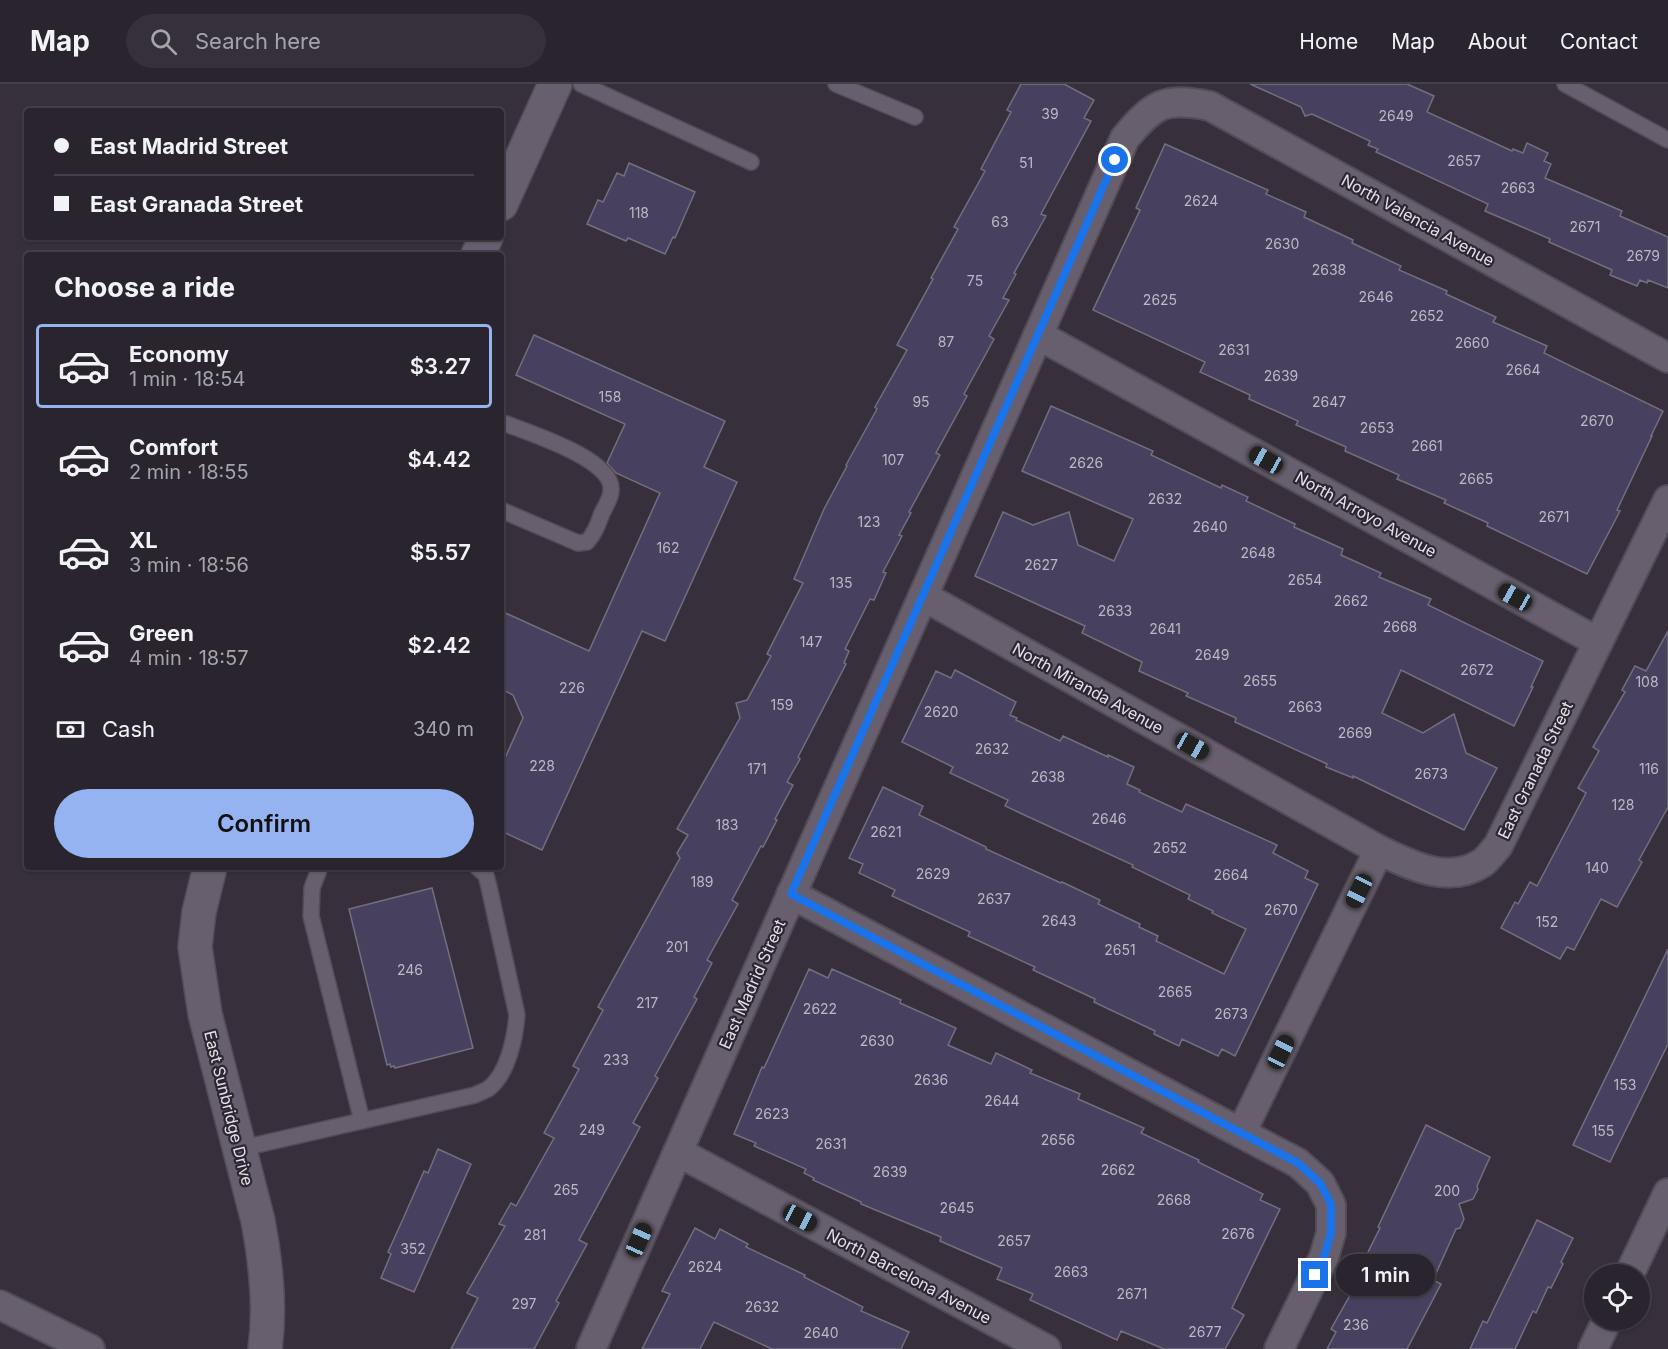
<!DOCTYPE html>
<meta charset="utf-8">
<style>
:root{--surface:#29242d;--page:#353039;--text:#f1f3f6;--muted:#a5a4aa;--line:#454149;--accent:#95b2f1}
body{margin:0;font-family:Inter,sans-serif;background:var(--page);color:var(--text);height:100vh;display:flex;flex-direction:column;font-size:22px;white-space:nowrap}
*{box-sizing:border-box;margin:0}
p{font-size:20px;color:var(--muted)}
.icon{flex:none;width:33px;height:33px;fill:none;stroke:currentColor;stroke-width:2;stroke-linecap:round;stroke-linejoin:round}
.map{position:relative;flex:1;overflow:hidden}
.panel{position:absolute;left:24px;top:168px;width:480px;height:618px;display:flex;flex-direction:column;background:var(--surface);border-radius:6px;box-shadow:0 2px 4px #0004,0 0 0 2px var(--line)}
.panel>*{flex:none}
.hud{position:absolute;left:24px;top:24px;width:480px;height:132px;border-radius:6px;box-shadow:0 2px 4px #0004,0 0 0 2px var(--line);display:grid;align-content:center;height:132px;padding:0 30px;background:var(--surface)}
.buttons{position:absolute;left:1584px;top:1180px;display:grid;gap:12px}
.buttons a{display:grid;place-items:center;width:66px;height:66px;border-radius:50%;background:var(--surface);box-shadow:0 2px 4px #0004,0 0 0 2px var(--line);font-size:30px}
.end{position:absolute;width:27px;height:27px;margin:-14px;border:8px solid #1a73e8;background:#fff;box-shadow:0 0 0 3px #fff}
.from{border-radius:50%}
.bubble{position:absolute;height:42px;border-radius:21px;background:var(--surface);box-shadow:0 2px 4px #0004,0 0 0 2px var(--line);font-size:20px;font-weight:600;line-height:42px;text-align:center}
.car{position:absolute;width:18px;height:36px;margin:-18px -9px;border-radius:8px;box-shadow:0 0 4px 2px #0007;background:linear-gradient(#222 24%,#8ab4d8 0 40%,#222 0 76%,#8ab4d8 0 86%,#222 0)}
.hud b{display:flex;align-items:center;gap:21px;height:57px;font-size:22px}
.hud b+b{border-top:2px solid var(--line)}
.hud i{width:15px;height:15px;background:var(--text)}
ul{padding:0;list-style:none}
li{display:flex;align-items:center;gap:18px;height:84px;margin:0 12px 9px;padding:0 18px;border:3px solid transparent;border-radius:6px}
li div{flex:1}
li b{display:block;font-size:22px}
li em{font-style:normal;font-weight:600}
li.current{border-color:var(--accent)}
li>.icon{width:54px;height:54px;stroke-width:1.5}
h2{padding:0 30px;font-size:27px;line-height:72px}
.pay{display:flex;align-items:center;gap:15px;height:66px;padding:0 30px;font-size:22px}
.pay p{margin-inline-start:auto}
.cta{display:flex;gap:12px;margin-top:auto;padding:12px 30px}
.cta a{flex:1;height:69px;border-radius:36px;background:var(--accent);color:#111;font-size:24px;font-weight:600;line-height:69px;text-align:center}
header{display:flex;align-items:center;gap:36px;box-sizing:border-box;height:84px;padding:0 30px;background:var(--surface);border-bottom:2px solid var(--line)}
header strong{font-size:28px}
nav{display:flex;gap:33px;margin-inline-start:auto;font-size:21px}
.search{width:420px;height:54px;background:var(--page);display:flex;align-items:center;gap:15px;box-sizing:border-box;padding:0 21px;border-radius:33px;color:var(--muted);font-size:22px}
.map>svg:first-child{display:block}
.building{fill:#48405f;stroke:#736f7e;stroke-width:1.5}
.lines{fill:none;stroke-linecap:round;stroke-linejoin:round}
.lane-casing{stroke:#514c56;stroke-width:18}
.street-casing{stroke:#514c56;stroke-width:32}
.secondary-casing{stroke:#514c56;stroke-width:36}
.lane{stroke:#675f6d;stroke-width:15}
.street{stroke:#675f6d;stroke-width:28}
.secondary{stroke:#675f6d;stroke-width:33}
.route{stroke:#1a73e8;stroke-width:8}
.labels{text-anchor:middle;stroke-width:4.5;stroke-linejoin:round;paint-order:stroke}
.number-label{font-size:14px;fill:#bdb8c6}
.street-label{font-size:16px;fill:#e4e0e8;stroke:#2d2632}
</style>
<header>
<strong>Map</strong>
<div class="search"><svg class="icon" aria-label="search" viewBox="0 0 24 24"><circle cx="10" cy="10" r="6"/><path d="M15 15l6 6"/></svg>Search here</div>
<nav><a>Home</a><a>Map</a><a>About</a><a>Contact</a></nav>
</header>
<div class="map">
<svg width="1668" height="1265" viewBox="0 0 1668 1265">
<rect width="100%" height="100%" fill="#37303c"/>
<!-- building -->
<g class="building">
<path d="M1021,0H1064L1094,16L1084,34L1091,37L1041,130L1046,132L1014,189L1016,190L1003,214L1009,216L989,252L994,255L964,310L967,312L936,369L940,371L909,428L911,429L899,451L902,452L883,488L886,489L874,516L870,515L845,565L849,567L844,579L846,580L798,673L800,675L787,698L793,701L775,735L777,736L763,763L761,762L732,816L738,820L707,876L712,879L694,913L697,915L655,992L658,994L633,1039L640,1043L579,1156L587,1160L556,1217L559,1219L534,1265H451L478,1214L467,1209L505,1142L499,1140L511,1119L516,1122L554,1054L544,1049L579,985L573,982L603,926L598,923L680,774L677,769L688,751L677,745L740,634L736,619L747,616L771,572L767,570L803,499L794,495L824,425L847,382L846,381L877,325L875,323L907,266L897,261L933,195L931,194L958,145L954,143L985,87L981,85L1011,28L1007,26Z"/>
<path d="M1250,0H1407L1434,12L1427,28L1512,67L1513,65L1523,69L1527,59L1548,69L1544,77L1551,80L1545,94L1622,127L1620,132L1668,153V204L1648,196L1647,199L1640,196L1637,202L1610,191L1612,186L1549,158L1550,155L1485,127L1488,120L1376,68L1378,65L1368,61L1370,57L1312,30L1305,32L1301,23Z"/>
<path d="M1165,60L1268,106L1266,110L1306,128L1304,133L1353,156L1352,159L1401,182L1399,186L1447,207L1446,210L1496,233L1493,238L1547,262L1544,269L1663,327L1651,352H1652L1617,426L1620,427L1587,490L1487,442L1488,439L1444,419L1446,416L1397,395L1399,391L1345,367L1346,363L1296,341L1298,337L1249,315L1250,311L1200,288L1205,278L1093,226L1140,126L1136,124Z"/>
<path d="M629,79L695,108L675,154L673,153L665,170L628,154L626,157L587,140L598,116L603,118L617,89L624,92Z"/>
<path d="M534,251L725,337L704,383L737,398L665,557L642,547L542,766L501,747V683L523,634L513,611L501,605V527L589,567L660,409L616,389L607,379L625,340L516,291Z"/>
<path d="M1051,322L1153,367L1151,371L1221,404L1222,401L1248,413L1246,417L1295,440L1294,443L1343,465L1341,471L1381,489L1379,493L1431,515L1428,521L1543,577L1531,603H1533L1514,642L1401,586L1382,629L1423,649L1454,630L1466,669L1497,684L1464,746L1353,692V694L1326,683L1327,680L1235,638L1236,634L1186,612L1188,609L1139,587L1142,578L1082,549L1085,542L975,492L1003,428L1033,441L1069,428L1078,461L1114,477L1133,435L1022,387Z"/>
<path d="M1668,547V723L1639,776L1642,778L1617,823L1601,815L1574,866L1567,863L1560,875L1501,844L1515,818L1518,820L1530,798L1537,802L1576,728L1586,709L1578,704L1599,667L1593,663L1625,608L1622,606L1635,582L1646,587Z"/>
<path d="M955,586L1016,618L1010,631L1017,634L1016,636L1060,657L1063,652L1108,673V671L1134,683L1127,700L1140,706L1139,708L1182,728L1186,720L1277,761L1273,769L1308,787L1305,794L1318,800L1235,972L1222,965L1218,972L1182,955L1179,962L1154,950L1155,947L1094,918L1095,915L1033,886L1035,883L968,852L970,848L892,812L895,806L859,789L863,780L849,774L883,703L923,722L919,731L986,763V765L1061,799L1062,798L1100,816L1098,820L1140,840L1139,843L1158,852L1156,857L1224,890L1246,845L1212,829L1213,827L1188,815L1190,811L1132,783L1133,781L1005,722L1008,716L950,689L953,683L902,658L936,587L951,594Z"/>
<path d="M432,804L473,964L395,984L394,982L391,983L390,980L387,981L349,825Z"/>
<path d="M1668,865V960L1610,1078L1573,1061Z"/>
<path d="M809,885L828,894L832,885L901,916L900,919L956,944L948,961L991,980L996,969L1032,986L1030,989L1080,1010L1078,1015L1144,1044L1141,1049L1199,1076L1198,1078L1263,1110L1260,1116L1280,1125L1232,1224L1244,1231L1225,1265H1164L1121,1247L1117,1256L1030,1216L1033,1210L997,1195L1002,1184L940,1157L941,1153L861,1120V1118L813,1096L814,1094L804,1089L806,1085L754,1062L756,1059L734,1050L762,983L764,984Z"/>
<path d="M1426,1041L1490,1073L1477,1102L1478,1105L1473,1115L1459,1120L1464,1135L1460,1144L1456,1145L1433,1196L1441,1200L1407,1265H1327L1336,1248L1331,1245L1362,1190L1358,1188L1380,1144L1378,1143Z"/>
<path d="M438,1065L471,1080L414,1208L381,1194L391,1170L388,1168L403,1135L424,1087L428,1089Z"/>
<path d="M1537,1136L1573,1154L1561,1178L1563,1180L1551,1204L1548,1203L1536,1229L1533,1227L1515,1265H1470L1483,1237L1487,1239Z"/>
<path d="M695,1144L715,1155L720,1145L748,1160L746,1163L805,1191L804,1193L863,1223L861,1227L909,1248L901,1265H772L714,1238L700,1265H642L670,1210L662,1207Z"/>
</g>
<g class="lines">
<defs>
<g id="lane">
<path d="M581,0L751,78"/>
<path d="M836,0L915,33"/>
<path d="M1565,0L1668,56"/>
<path d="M501,338C526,348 615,375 611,407C611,414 605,423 602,429C598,440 595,449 587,458L578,459L501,426"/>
<path d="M320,783L312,804L311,832L362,1037"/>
<path d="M239,1065L475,1011C479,1009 484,1007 488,1005C508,990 515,954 517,931L489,803L486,791L477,783"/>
</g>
<g id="street">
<path d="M1038,251L1598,558"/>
<path d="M923,512L1379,766"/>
<path d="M791,810L1241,1049"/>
<path d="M678,1068L1046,1265"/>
<path d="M1629,1191L1668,1109"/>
<path d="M0,1221L90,1265"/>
<path d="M591,1265L1125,54C1154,19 1165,13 1210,22L1668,274"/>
<path d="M1279,1265L1324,1173L1331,1149V1121L1320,1099L1298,1079L1241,1049L1379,766C1410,781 1448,801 1482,779C1488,775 1493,767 1498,762L1668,416"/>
<path d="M1593,1265L1607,1236"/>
</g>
<g id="secondary">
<path d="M501,120L555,0"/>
<path d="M478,171L486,153"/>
<path d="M210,783L199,828L195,863L205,930L258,1137C266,1179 271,1222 265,1265"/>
</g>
</defs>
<!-- lane casing -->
<use href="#lane" class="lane-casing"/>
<!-- street casing -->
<use href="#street" class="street-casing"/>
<!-- secondary casing -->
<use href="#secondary" class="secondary-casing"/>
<!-- lane -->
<use href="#lane" class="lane"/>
<!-- street -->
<use href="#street" class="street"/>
<!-- secondary -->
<use href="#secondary" class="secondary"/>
</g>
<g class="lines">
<!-- route -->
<path class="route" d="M1115,76L791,810L1298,1079L1320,1099L1331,1120V1149L1324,1173L1315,1191"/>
</g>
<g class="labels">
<!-- number labels -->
<g class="number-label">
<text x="1050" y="35">39</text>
<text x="1396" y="37">2649</text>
<text x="1464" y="82">2657</text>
<text x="1026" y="84">51</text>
<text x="1518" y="109">2663</text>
<text x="1201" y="122">2624</text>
<text x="639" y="134">118</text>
<text x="1000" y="143">63</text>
<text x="1585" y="148">2671</text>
<text x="1282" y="165">2630</text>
<text x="1643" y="177">2679</text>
<text x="1329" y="191">2638</text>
<text x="975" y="202">75</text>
<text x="1376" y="218">2646</text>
<text x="1160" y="221">2625</text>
<text x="1427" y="237">2652</text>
<text x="946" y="263">87</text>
<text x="1472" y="264">2660</text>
<text x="1234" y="271">2631</text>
<text x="1523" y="291">2664</text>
<text x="1281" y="297">2639</text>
<text x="610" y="318">158</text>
<text x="921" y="323">95</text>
<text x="1329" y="323">2647</text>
<text x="1597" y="342">2670</text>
<text x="1377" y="349">2653</text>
<text x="1427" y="367">2661</text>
<text x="893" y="381">107</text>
<text x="1086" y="384">2626</text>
<text x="1476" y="400">2665</text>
<text x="1165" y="420">2632</text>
<text x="1554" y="438">2671</text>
<text x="869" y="443">123</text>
<text x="1210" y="448">2640</text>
<text x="668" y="469">162</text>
<text x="1258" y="474">2648</text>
<text x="1041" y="486">2627</text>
<text x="1305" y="501">2654</text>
<text x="841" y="504">135</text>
<text x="1351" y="522">2662</text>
<text x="1115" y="532">2633</text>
<text x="1400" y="548">2668</text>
<text x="1165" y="550">2641</text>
<text x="811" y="563">147</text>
<text x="1212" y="576">2649</text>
<text x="1477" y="591">2672</text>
<text x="1260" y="602">2655</text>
<text x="1647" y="603">108</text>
<text x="572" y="609">226</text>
<text x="782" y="626">159</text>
<text x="1305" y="628">2663</text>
<text x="941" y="633">2620</text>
<text x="1355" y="654">2669</text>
<text x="992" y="670">2632</text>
<text x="542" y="687">228</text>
<text x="757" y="690">171</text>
<text x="1649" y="690">116</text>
<text x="1431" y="695">2673</text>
<text x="1048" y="698">2638</text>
<text x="1623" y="726">128</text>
<text x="1109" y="740">2646</text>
<text x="727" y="746">183</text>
<text x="886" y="753">2621</text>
<text x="1170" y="769">2652</text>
<text x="1597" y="789">140</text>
<text x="933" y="795">2629</text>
<text x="1231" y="796">2664</text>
<text x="702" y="803">189</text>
<text x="994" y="820">2637</text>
<text x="1281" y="831">2670</text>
<text x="1059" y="842">2643</text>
<text x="1547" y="843">152</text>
<text x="677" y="868">201</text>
<text x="1120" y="871">2651</text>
<text x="410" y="891">246</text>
<text x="1175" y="913">2665</text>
<text x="647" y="924">217</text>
<text x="820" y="930">2622</text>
<text x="1231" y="935">2673</text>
<text x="877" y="962">2630</text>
<text x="616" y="981">233</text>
<text x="931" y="1001">2636</text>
<text x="1625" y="1006">153</text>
<text x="1002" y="1022">2644</text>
<text x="772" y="1035">2623</text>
<text x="592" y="1051">249</text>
<text x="1603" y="1052">155</text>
<text x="1058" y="1061">2656</text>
<text x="831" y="1065">2631</text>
<text x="1118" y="1091">2662</text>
<text x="890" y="1093">2639</text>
<text x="566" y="1111">265</text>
<text x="1447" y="1112">200</text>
<text x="1174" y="1121">2668</text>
<text x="957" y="1129">2645</text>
<text x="1238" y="1155">2676</text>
<text x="535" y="1156">281</text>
<text x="1014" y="1162">2657</text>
<text x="413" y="1170">352</text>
<text x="705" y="1188">2624</text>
<text x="1071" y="1193">2663</text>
<text x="1132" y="1215">2671</text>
<text x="524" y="1225">297</text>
<text x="762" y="1228">2632</text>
<text x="1356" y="1246">236</text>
<text x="1205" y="1253">2677</text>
<text x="821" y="1254">2640</text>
</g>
<!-- street labels -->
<g class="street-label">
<text transform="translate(1418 136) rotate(29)" y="6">North Valencia Avenue</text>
<text transform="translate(1366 430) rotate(29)" y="6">North Arroyo Avenue</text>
<text transform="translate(1088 604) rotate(29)" y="6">North Miranda Avenue</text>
<text transform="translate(1535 686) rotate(-64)" y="6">East Granada Street</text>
<text transform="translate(752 900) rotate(-66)" y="6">East Madrid Street</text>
<text transform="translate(229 1024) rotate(76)" y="6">East Sunbridge Drive</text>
<text transform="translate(909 1192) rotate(28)" y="6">North Barcelona Avenue</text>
</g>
</g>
</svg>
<div class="buttons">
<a><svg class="icon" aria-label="locate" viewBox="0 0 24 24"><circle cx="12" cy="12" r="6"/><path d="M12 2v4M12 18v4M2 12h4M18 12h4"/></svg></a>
</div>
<i class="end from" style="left:1115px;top:76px"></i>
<i class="end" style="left:1315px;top:1191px"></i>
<div class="bubble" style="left:1336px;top:1170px;width:99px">1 min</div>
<i class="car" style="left:1266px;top:376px;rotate:299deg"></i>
<i class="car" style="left:1515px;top:513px;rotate:299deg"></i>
<i class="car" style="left:1192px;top:662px;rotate:119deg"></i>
<i class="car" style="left:1359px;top:807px;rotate:206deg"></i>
<i class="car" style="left:1281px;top:968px;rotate:26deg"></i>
<i class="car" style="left:800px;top:1134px;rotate:118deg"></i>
<i class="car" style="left:639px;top:1156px;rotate:24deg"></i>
<div class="hud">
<b><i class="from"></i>East Madrid Street</b>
<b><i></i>East Granada Street</b>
</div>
<section class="panel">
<h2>Choose a ride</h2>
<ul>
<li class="current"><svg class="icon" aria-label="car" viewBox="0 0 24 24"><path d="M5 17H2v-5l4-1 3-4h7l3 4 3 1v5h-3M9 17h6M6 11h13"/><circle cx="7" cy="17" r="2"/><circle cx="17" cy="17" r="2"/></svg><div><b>Economy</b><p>1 min · 18:54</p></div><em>$3.27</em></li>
<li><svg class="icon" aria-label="car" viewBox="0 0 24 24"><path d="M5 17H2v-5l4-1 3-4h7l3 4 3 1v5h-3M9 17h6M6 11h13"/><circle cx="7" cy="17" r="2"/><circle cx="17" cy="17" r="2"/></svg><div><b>Comfort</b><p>2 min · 18:55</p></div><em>$4.42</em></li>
<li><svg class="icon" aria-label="car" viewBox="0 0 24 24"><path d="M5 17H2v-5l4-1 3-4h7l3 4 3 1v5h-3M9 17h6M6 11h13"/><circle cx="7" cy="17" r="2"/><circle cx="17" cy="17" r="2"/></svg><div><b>XL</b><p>3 min · 18:56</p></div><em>$5.57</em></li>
<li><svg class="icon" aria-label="car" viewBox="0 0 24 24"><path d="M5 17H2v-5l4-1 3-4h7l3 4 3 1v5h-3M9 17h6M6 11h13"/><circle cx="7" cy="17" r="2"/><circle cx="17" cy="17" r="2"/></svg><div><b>Green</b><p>4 min · 18:57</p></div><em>$2.42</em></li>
</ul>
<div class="pay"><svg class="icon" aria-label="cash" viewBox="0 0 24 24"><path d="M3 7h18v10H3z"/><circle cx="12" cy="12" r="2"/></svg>Cash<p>340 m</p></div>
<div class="cta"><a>Confirm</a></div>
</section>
</div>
